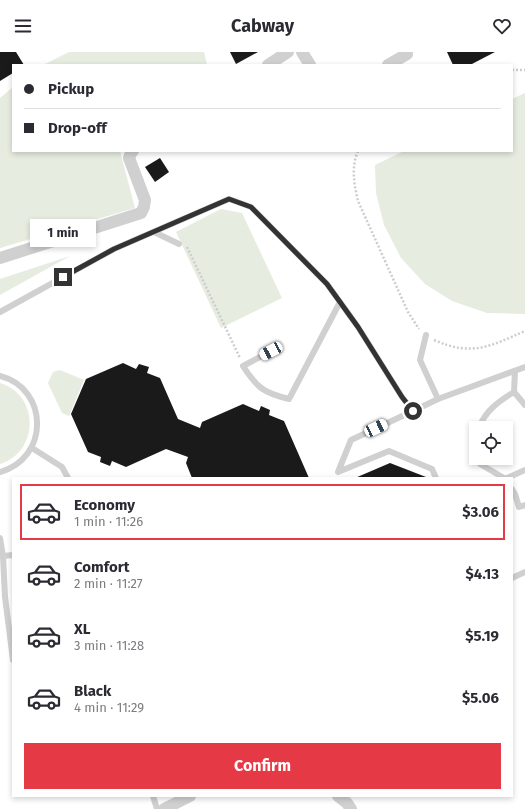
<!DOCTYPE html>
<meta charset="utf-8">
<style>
:root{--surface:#fff;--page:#f7f7f7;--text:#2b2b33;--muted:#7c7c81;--line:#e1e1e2;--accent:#e63946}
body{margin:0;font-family:"Fira Sans",sans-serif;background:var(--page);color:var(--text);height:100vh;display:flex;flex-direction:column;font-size:15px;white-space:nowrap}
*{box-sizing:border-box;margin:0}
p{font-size:13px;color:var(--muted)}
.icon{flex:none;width:22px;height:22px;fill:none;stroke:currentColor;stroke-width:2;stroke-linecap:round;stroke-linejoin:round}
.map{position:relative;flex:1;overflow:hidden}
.side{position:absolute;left:12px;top:425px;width:501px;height:320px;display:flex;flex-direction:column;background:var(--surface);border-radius:0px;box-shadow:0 2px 6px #0003}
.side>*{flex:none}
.hud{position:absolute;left:12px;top:12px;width:501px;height:88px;border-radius:0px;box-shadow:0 2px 6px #0003;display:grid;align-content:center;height:88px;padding:0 12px;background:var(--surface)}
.buttons{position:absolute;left:469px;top:369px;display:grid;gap:8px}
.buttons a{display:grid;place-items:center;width:44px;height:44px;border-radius:0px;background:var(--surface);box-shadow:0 2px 6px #0003;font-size:20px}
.end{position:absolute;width:18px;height:18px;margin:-9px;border:5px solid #333;background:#fff;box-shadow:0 0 0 2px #fff}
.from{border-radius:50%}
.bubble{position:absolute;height:28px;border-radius:0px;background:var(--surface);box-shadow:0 2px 6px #0003;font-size:13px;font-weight:700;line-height:28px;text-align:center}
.car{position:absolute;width:12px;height:24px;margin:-12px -6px;border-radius:5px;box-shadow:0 0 3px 1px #0007;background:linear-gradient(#fff 24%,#345 0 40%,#fff 0 76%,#345 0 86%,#fff 0)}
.hud b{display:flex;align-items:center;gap:14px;height:38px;font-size:15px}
.hud b+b{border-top:1px solid var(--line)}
.hud i{width:10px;height:10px;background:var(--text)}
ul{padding:7px 0 0;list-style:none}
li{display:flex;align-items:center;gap:12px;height:56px;margin:0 8px 6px;padding:0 4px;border:2px solid transparent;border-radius:0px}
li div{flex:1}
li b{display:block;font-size:15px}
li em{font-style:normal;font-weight:700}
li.current{border-color:var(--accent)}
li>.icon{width:36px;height:36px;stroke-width:1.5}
.cta{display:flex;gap:8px;margin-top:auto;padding:8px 12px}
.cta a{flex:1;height:46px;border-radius:0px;background:var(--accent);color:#fff;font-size:16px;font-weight:700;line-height:46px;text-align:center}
header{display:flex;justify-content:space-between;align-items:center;height:52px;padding:0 12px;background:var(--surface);font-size:18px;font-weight:700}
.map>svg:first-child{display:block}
.green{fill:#e6ecdf}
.building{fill:#1a1a1a}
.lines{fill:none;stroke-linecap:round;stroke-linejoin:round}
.path{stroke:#cdcdcd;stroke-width:2.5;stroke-dasharray:2 2;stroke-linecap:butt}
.lane{stroke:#d0d0d0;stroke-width:6}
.street{stroke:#d0d0d0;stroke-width:12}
.route{stroke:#333;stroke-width:5}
</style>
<header><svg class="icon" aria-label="menu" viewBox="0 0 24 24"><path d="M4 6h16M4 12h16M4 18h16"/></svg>Cabway<svg class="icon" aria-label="heart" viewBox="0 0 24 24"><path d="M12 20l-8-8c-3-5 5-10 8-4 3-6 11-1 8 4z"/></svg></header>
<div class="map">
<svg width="525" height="757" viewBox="0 0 525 757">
<rect width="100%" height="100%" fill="#fff"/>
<!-- green -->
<g class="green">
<path d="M69,0H204L207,13H43Z"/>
<path d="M13,35V99H120L135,156L0,196V46Z"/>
<path d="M525,41V262L487,261L452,249L425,232L401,206L384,173L376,141L375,113L404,99H512V47Z"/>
<path d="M221,157L242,161L282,246L221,276L176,180Z"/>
<path d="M70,204L0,243V227Z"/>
<path d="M60,318L84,328L69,364L62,361L48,331L53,320Z"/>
<path d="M0,331C40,343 39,400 0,412Z"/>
</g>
<!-- building -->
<g class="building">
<path d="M0,0H16L24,13H13V21L0,29Z"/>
<path d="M230,0H258L236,12Z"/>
<path d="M447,0H495L470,13H453Z"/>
<path d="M160,106L169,120L155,130L145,115Z"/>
<path d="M123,311L136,317L139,312L149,315L147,321L160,326L178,367L200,376L202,370L243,352L259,359L261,354L270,358L269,363L284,369L309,426H192L186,411L188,405L166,397L126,415L112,409L110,414L100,410L101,405L88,400L71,362L86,327Z"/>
<path d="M390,411L426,425V426H355Z"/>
</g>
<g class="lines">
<!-- path -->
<g class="path">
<path d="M512,18H525"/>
<path d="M358,99C351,115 354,132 358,149L408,260L419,277"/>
<path d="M187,195L240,306"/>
<path d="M434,288C472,305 491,294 525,279"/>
</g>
<!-- lane -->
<g class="lane">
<path d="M154,180L179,192"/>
<path d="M0,260L114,197L229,147L251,155L327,232L358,275L402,345L413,359L438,347L525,315"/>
<path d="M426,283L420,308L438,347"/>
<path d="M271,299L243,314C257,336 264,341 289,347L340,250"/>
<path d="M515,319L514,340L525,353"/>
<path d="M0,324C50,337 49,407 0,420"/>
<path d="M413,359L351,388L338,420L389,399L432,417L436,426"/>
<path d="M479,376C485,359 499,349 514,340"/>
<path d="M476,386V389"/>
<path d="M32,396L62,415L68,426"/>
<path d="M479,406L480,412L504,426"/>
<path d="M507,426L525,418"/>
<path d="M512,437L515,442L519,455L525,453"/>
<path d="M0,486L3,504"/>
<path d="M13,503L3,504L5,545L13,608"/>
<path d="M512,526L525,520"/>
<path d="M153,744L157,757"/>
</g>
<!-- street -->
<g class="street">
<path d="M302,0L310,13"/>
<path d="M268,13L288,0"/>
<path d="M388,13L407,2V0"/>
<path d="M0,206L141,161L144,155L145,148L129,106L131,101L133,99"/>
<path d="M338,744L347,751L351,757"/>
<path d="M164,757L190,744"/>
</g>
</g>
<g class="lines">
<!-- route -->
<path class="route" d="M63,225L114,197L229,147L251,155L327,232L358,275L402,345L413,359"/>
</g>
</svg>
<div class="buttons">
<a><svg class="icon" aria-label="locate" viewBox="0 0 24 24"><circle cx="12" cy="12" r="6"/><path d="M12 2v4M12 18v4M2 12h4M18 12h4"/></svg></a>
</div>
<i class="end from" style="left:413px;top:359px"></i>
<i class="end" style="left:63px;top:225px"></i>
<div class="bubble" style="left:30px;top:167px;width:66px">1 min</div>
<i class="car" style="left:271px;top:299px;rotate:242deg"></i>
<i class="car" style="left:376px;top:376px;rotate:65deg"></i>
<div class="hud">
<b><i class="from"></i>Pickup</b>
<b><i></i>Drop-off</b>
</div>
<section class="side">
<ul>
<li class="current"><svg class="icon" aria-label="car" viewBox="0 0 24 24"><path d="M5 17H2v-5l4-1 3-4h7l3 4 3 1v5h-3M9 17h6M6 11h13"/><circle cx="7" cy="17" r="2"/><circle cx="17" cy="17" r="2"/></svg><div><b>Economy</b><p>1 min · 11:26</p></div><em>$3.06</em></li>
<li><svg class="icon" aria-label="car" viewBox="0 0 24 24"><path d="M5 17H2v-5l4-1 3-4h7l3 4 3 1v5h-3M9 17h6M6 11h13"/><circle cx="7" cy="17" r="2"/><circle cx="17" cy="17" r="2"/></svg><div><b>Comfort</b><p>2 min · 11:27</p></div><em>$4.13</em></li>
<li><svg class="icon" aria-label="car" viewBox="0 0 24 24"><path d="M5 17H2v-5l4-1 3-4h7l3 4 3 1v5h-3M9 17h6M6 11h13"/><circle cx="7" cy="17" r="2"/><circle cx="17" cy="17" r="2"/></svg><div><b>XL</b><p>3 min · 11:28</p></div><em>$5.19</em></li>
<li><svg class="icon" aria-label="car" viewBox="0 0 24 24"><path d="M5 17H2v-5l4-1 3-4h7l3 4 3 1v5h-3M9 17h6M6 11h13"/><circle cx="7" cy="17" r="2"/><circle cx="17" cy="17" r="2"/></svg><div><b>Black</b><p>4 min · 11:29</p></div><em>$5.06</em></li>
</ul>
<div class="cta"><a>Confirm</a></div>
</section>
</div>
